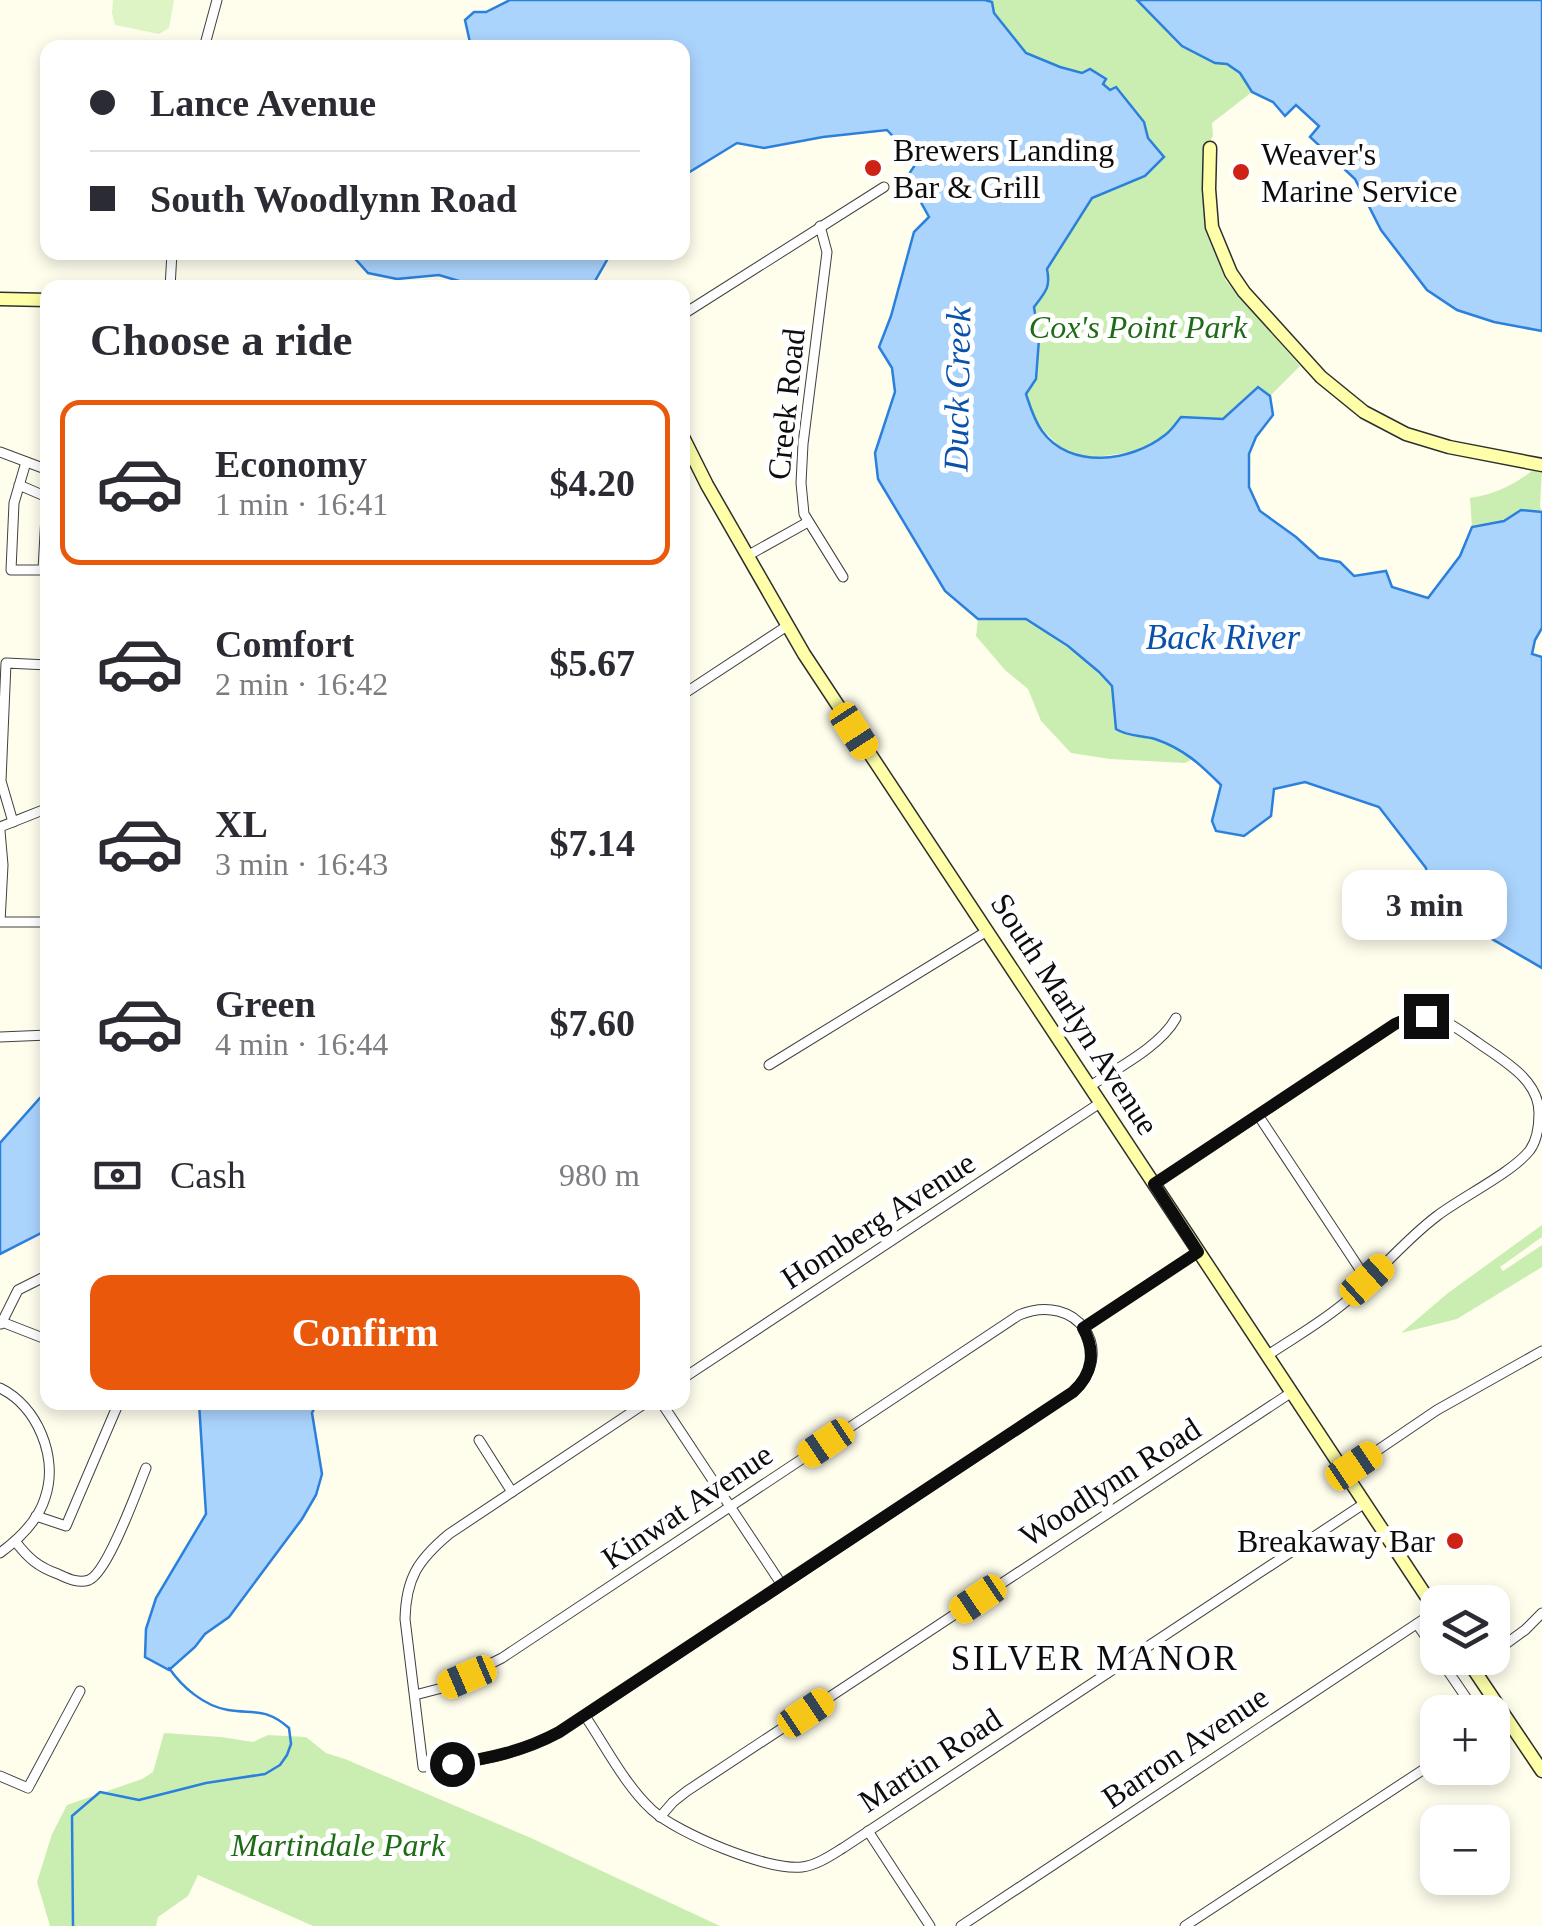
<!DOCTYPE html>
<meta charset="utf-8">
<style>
:root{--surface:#fff;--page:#f2f2f3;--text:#2b2b33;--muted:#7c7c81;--line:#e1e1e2;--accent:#ea580c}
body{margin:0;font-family:Georgia,serif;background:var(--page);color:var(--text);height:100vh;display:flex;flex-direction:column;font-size:38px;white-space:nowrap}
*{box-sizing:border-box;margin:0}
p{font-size:32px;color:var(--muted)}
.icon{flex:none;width:55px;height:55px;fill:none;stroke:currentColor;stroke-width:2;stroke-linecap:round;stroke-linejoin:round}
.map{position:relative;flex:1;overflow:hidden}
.sheet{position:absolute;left:40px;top:280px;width:650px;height:1130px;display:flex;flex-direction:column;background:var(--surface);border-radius:20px;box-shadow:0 5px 15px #0003}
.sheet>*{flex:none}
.guide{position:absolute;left:40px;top:40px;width:650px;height:220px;border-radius:20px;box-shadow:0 5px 15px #0003;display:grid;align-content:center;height:220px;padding:0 50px;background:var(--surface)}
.tools{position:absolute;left:1420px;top:1585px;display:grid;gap:20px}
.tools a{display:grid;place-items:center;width:90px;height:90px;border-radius:20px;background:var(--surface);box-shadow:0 5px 15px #0003;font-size:50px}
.end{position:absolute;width:45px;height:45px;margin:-22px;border:12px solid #0d0d0d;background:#fff;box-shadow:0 0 0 5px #fff}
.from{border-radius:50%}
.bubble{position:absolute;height:70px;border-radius:20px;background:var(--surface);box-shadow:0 5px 15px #0003;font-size:32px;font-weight:800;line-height:70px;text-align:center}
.car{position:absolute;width:30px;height:60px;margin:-30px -15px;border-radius:12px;box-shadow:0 0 8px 2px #0007;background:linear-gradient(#f5c518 24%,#345 0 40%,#f5c518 0 76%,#345 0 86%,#f5c518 0)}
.guide b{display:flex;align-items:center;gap:35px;height:95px;font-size:38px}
.guide b+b{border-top:2px solid var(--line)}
.guide i{width:25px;height:25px;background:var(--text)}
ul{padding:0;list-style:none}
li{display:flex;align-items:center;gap:30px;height:165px;margin:0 20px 15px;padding:0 30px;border:5px solid transparent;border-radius:20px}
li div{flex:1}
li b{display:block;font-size:38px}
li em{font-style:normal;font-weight:800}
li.selected{border-color:var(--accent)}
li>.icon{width:90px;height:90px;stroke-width:1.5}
h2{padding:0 50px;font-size:45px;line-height:120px}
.pay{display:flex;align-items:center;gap:25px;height:110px;padding:0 50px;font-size:38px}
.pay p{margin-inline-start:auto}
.action{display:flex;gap:20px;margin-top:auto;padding:20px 50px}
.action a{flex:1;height:115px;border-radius:20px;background:var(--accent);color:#fff;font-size:40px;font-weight:800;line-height:115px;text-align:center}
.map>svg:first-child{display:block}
.green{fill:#caeeb2}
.pitch{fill:#def4c5}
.water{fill:#abd4fd;stroke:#2a80dc;stroke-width:2.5}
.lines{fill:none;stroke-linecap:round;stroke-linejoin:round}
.stream{stroke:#2a80dc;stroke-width:2.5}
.street-casing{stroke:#404040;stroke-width:11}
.secondary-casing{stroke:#2f2f2f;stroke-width:15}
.street{stroke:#fff;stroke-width:9}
.secondary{stroke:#feffa8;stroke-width:12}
.route{stroke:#0d0d0d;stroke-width:12}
.poi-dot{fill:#cc2316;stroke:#fff;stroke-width:4}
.labels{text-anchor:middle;stroke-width:10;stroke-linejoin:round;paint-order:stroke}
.poi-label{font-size:32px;fill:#0d0d0d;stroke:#fff;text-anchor:start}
.park-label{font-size:32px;font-style:italic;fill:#1e6c16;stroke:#fff}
.street-label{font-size:32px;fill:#0d0d0d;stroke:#fff}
.water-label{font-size:35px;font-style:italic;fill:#0951ac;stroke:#fff}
.neighbourhood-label{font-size:35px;letter-spacing:2.5px;fill:#0d0d0d;stroke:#fff}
</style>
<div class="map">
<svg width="1542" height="1926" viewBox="0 0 1542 1926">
<rect width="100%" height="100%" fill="#fffeed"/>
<!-- green -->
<g class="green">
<path d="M985,0H1137L1165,28L1240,73L1252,92L1212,123L1213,135L1205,153L1206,232L1226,281L1300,366L1270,396L1258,388L1223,419L1181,417L1162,437L1133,452L1096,457H1076L1060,447L1039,426L1026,393L1034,306L1045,293L1047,269L1092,197L1145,176L1163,157L1148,137L1144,122L1116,88L1110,90L1102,84L1106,80L1090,69L1082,73L1060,67L1026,53L994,13L992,2Z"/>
<path d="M1537,467L1542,468L1540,506L1542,512L1521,510L1504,521L1472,527L1470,498C1497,494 1516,484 1537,467Z"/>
<path d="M978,619H1026L1081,657L1112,686L1123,733L1153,739L1195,758L1185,763L1110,759L1071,753L1041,721L1028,689L1005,670L976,636Z"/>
<path d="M1542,1225V1237L1500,1267L1503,1271L1542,1245V1267L1457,1319L1401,1333L1448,1293Z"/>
<path d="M164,1733L221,1737L253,1742L268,1735L306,1737L326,1753L345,1759L531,1838L720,1926H313L198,1875L188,1896L158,1917L156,1926H50L37,1882L52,1834L67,1805L142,1779L153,1772Z"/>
</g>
<!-- pitch -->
<path class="pitch" d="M113,0H174L169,28L159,34L115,25L112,13Z"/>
<!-- water -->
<g class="water">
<path d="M510,0H985L992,2L994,13L1026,53L1060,67L1082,73L1090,69L1106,79L1103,84L1110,90L1116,87L1144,122L1148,138L1164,157L1145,176L1092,198L1047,269C1051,288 1045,292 1034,307L1039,339L1036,379L1026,394C1030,406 1034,420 1042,431C1070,470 1131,462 1165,435C1171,431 1176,423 1181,417L1223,419L1258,387L1270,396L1273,415L1256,437L1249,454V487L1260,511L1296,537L1319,558L1340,562L1354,576L1386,571L1392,587L1428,598L1460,556L1472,527L1504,521L1521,510L1542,512V628L1535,640L1532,654L1542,657V968L1430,903L1426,868L1379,807L1305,782L1274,789L1271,816L1244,836L1216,831L1212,821L1221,785C1200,764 1184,749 1155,739C1142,735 1128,737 1116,729L1112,686L1099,672L1068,646L1026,619H978L945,591L878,479L875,453L895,392L892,368L879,347L891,316L914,232L929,217L907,177L917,162L887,130L823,137L764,148L737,143L683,176L682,48L471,47L465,20L474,12H486Z"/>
<path d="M1137,0H1542V331L1494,322L1457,310L1427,290L1381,230L1355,179L1310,137L1319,126L1296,105L1285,116L1273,102L1252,92L1240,73L1227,64L1215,63L1182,46Z"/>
<path d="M350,253H611L591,288L479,287L439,275L397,279L368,273Z"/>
<path d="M47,1097V1230L0,1254V1143L40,1098Z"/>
<path d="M199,1403H317L312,1413L322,1474L316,1495L302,1519L229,1617L205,1634L195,1647L169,1670L145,1657L146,1629L156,1598L206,1514Z"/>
</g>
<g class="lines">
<!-- stream -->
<path class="stream" d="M73,1926L72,1816L100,1792L139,1800L206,1783L265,1774L280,1765L287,1755L291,1744L289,1728C266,1708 255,1714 228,1710C204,1706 182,1687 169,1668"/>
<defs>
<g id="street">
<path d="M204,48L217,0"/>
<path d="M820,226L827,252L803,444L801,483L804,514L843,577"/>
<path d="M170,288L172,252"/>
<path d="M682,315L884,187"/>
<path d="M0,452L48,470"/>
<path d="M19,485L47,497L43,570H11L14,503L26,462"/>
<path d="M747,556L808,522"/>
<path d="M682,695L787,626"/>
<path d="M13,822L1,781L6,663L48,665"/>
<path d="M0,827L48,808"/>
<path d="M0,831L3,865L0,922H48"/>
<path d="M0,1037L48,1035"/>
<path d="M769,1065L987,931"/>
<path d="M1089,1087C1117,1068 1160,1047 1176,1018"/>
<path d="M1258,1115L1367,1280"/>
<path d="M1154,1185L1395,1024C1430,1006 1448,1022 1477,1042C1502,1060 1539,1079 1539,1113C1539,1125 1537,1140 1530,1150C1513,1172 1462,1197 1437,1216C1405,1240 1379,1272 1349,1299C1324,1321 1295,1337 1268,1355"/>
<path d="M2,1322L18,1290L48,1275"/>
<path d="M1,1324L2,1322L48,1340"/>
<path d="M1083,1328L1198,1252"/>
<path d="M682,1379L1100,1103"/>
<path d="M0,1388C37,1406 59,1457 45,1498C38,1521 19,1539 0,1553"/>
<path d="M661,1402L782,1585"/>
<path d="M479,1440L512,1492"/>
<path d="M1344,1473L1437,1410L1542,1351"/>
<path d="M36,1516L66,1526L119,1402"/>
<path d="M15,1541C28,1558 38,1567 58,1574C67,1578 78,1584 89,1580C108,1572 137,1490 146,1468"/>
<path d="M1417,1624L1438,1655"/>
<path d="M1492,1654L1525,1630L1542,1613"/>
<path d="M1439,1658L1476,1712"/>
<path d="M1472,1666L1487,1658"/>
<path d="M415,1695L442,1688L502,1658L1019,1315C1077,1291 1118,1351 1073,1392L559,1733C516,1756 471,1763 423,1767L405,1619C406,1578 418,1560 449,1534L647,1402"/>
<path d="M585,1716C606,1747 625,1785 652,1810C677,1833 768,1871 802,1867C817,1865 830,1856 843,1848L1365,1503"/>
<path d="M0,1776L28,1788L80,1691"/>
<path d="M660,1817L673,1802L687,1791L1292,1392"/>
<path d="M868,1831L930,1926"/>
<path d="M961,1926L1436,1611"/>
<path d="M1185,1926L1438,1760"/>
</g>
<g id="secondary">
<path d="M1210,148L1209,189L1212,227L1231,273L1244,292L1321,377L1364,412L1406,434L1449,447L1542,465"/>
<path d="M0,299L48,300"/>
<path d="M682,435L707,485L804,654L1438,1614"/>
<path d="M1466,1658L1542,1771"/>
</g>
</defs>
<!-- street casing -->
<use href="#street" class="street-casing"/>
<!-- secondary casing -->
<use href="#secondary" class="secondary-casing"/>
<!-- street -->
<use href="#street" class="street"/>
<!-- secondary -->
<use href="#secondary" class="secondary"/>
</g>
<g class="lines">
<!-- route -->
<path class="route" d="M452,1764C490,1758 524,1751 559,1732L1073,1392C1093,1374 1096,1351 1083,1328L1198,1252L1154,1184L1395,1024L1414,1016H1426"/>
</g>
<!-- markers -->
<g class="poi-dot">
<circle cx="873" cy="168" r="10"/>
<circle cx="1241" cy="172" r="10"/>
<circle cx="1455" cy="1541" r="10"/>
</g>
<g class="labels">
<!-- poi labels -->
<g class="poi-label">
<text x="893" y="161">Brewers Landing<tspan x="893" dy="37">Bar &amp; Grill</tspan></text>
<text x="1261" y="165">Weaver's<tspan x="1261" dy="37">Marine Service</tspan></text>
<text x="1435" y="1552" text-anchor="end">Breakaway Bar</text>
</g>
<!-- park labels -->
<g class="park-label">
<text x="1138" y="338">Cox's Point Park</text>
<text x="338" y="1856">Martindale Park</text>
</g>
<!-- street labels -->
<g class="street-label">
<text transform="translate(786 404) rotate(-84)" y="11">Creek Road</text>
<text transform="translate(1075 1014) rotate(57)" y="11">South Marlyn Avenue</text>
<text transform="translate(878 1220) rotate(-33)" y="11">Homberg Avenue</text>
<text transform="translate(1110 1482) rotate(-33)" y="11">Woodlynn Road</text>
<text transform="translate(687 1506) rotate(-34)" y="11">Kinwat Avenue</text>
<text transform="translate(1185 1747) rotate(-34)" y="11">Barron Avenue</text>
<text transform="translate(930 1760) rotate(-33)" y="11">Martin Road</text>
</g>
<!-- water labels -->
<g class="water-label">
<text transform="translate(957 389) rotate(-89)" y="12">Duck Creek</text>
<text x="1223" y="649">Back River</text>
</g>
<!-- neighbourhood labels -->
<g class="neighbourhood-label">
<text x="1095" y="1670">SILVER MANOR</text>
</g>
</g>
</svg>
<div class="tools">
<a><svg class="icon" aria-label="layers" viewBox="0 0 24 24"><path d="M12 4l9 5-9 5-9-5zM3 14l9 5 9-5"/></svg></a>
<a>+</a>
<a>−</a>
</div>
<i class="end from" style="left:452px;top:1764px"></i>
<i class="end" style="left:1426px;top:1016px"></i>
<div class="bubble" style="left:1342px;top:870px;width:165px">3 min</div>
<i class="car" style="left:854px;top:731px;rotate:147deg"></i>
<i class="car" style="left:1367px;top:1280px;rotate:48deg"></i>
<i class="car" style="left:826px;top:1443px;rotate:236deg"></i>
<i class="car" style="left:1354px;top:1466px;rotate:56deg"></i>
<i class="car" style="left:978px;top:1599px;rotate:236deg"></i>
<i class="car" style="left:467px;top:1677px;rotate:247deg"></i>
<i class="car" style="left:806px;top:1713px;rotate:56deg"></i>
<div class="guide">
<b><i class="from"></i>Lance Avenue</b>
<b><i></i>South Woodlynn Road</b>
</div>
<section class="sheet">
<h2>Choose a ride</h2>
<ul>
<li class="selected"><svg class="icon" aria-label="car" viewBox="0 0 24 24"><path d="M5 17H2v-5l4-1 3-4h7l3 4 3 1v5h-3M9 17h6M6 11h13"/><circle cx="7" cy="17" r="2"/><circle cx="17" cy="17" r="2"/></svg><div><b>Economy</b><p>1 min · 16:41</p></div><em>$4.20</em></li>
<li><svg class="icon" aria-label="car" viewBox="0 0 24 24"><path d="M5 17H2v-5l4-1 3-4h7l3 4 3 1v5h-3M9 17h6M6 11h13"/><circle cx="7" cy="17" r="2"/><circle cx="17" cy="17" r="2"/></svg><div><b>Comfort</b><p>2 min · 16:42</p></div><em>$5.67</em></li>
<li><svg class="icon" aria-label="car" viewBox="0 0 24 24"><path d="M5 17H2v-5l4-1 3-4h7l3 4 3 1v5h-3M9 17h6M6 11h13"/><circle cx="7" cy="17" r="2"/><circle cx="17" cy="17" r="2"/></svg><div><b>XL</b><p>3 min · 16:43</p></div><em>$7.14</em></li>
<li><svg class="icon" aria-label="car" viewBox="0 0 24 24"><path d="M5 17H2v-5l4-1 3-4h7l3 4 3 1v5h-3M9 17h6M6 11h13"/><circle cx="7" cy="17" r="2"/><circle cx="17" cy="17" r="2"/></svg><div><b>Green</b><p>4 min · 16:44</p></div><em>$7.60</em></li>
</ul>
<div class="pay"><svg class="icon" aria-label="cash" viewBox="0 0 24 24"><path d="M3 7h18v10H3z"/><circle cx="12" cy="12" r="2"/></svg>Cash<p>980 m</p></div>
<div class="action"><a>Confirm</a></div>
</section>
</div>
